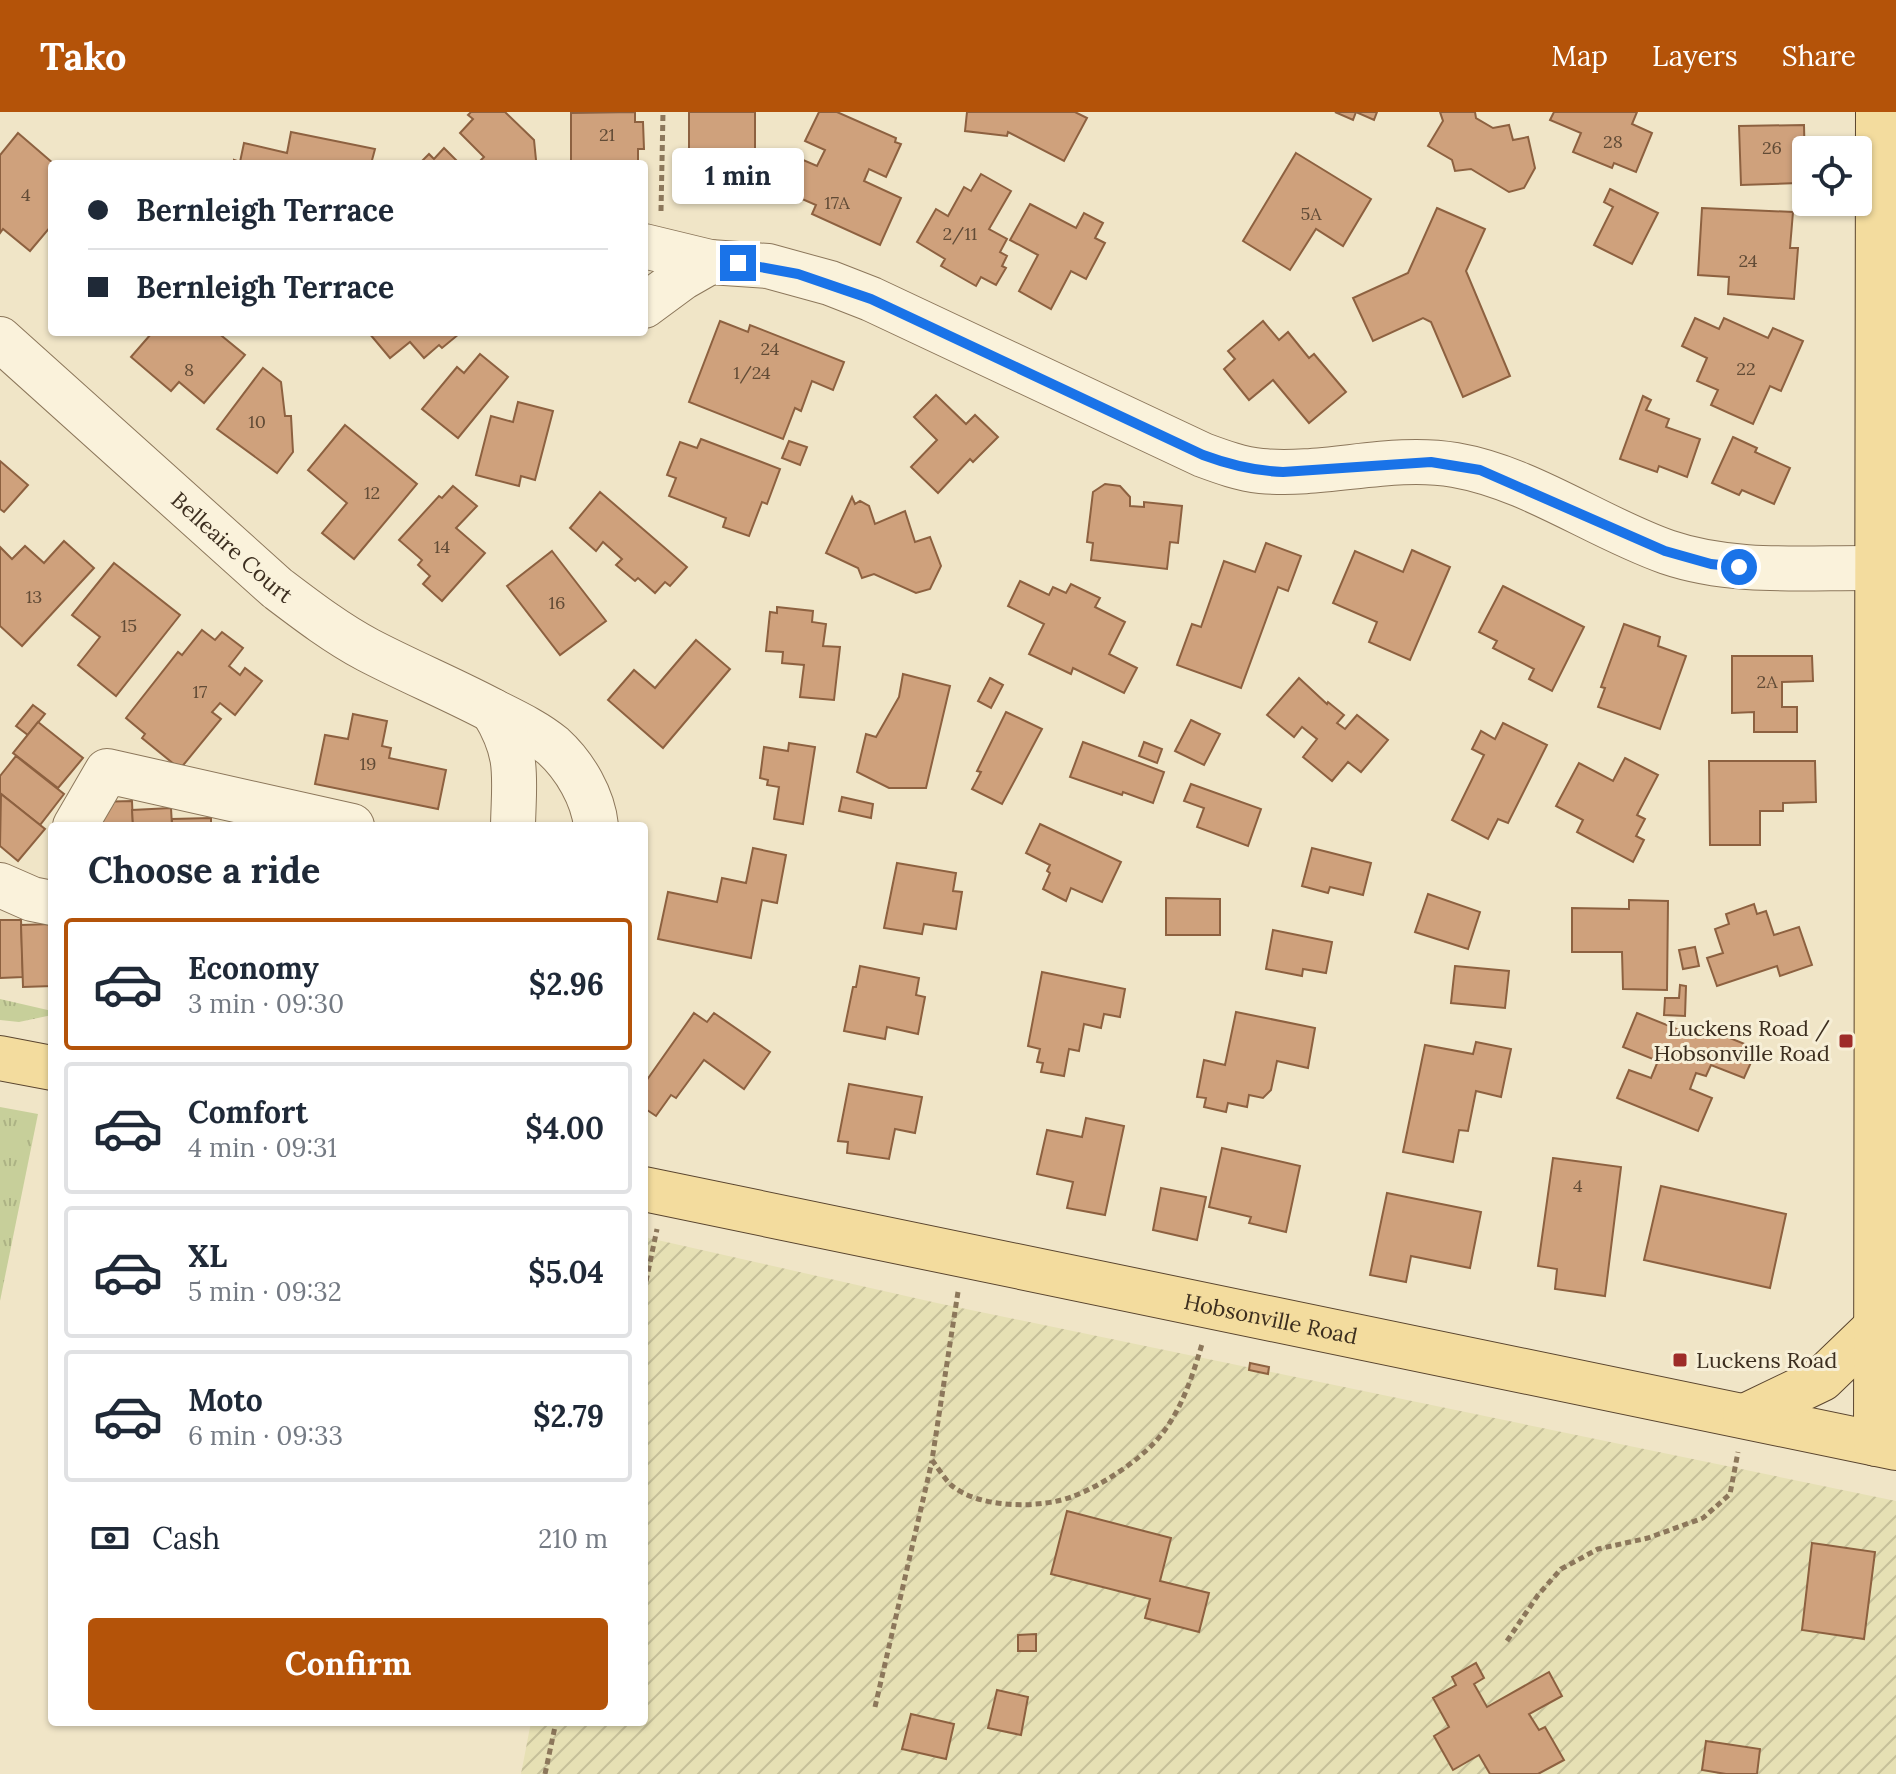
<!DOCTYPE html>
<meta charset="utf-8">
<style>
:root{--surface:#fff;--page:#f6f6f7;--text:#1f2937;--muted:#747a83;--line:#e0e1e3;--accent:#b45309}
body{margin:0;font-family:Lora,serif;background:var(--page);color:var(--text);height:100vh;display:flex;flex-direction:column;font-size:30px;white-space:nowrap}
*{box-sizing:border-box;margin:0}
p{font-size:26px;color:var(--muted)}
.icon{flex:none;width:44px;height:44px;fill:none;stroke:currentColor;stroke-width:2;stroke-linecap:round;stroke-linejoin:round}
.map{position:relative;flex:1;overflow:hidden}
.side{position:absolute;left:48px;top:710px;width:600px;height:904px;display:flex;flex-direction:column;background:var(--surface);border-radius:8px;box-shadow:0 2px 6px #0004}
.side>*{flex:none}
.hud{position:absolute;left:48px;top:48px;width:600px;height:176px;border-radius:8px;box-shadow:0 2px 6px #0004;display:grid;align-content:center;height:176px;padding:0 40px;background:var(--surface)}
.controls{position:absolute;left:1792px;top:24px;display:grid;gap:16px}
.controls a{display:grid;place-items:center;width:80px;height:80px;border-radius:8px;background:var(--surface);box-shadow:0 2px 6px #0004;font-size:40px}
.end{position:absolute;width:36px;height:36px;margin:-18px;border:10px solid #1a73e8;background:#fff;box-shadow:0 0 0 4px #fff}
.from{border-radius:50%}
.bubble{position:absolute;height:56px;border-radius:8px;background:var(--surface);box-shadow:0 2px 6px #0004;font-size:26px;font-weight:700;line-height:56px;text-align:center}
.hud b{display:flex;align-items:center;gap:28px;height:76px;font-size:30px}
.hud b+b{border-top:2px solid var(--line)}
.hud i{width:20px;height:20px;background:var(--text)}
ul{padding:0;list-style:none}
li{display:flex;align-items:center;gap:24px;height:132px;margin:0 16px 12px;padding:0 24px;border:4px solid var(--line);border-radius:8px}
li div{flex:1}
li b{display:block;font-size:30px}
li em{font-style:normal;font-weight:700}
li.on{border-color:var(--accent)}
li>.icon{width:72px;height:72px;stroke-width:1.5}
h2{padding:0 40px;font-size:36px;line-height:96px}
.pay{display:flex;align-items:center;gap:20px;height:88px;padding:0 40px;font-size:30px}
.pay p{margin-inline-start:auto}
.cta{display:flex;gap:16px;margin-top:auto;padding:16px 40px}
.cta a{flex:1;height:92px;border-radius:8px;background:var(--accent);color:#fff;font-size:32px;font-weight:700;line-height:92px;text-align:center}
header{display:flex;align-items:center;gap:48px;box-sizing:border-box;height:112px;padding:0 40px;background:var(--accent);color:#fff}
header strong{font-size:38px}
nav{display:flex;gap:44px;margin-inline-start:auto;font-size:28px}
.map>svg:first-child{display:block}
.farmland{fill:url(#farmland-furrows)}
.grass{fill:url(#grass-tufts)}
.building{fill:#cfa17c;stroke:#8d6140;stroke-width:2}
.lines{fill:none;stroke-linecap:round;stroke-linejoin:round}
.minor-casing{stroke:#8c775b;stroke-width:46}
.major-casing{stroke:#5a452f;stroke-width:46}
.path{stroke:#8c775b;stroke-width:5;stroke-dasharray:6 4;stroke-linecap:butt}
.minor{stroke:#faf2db;stroke-width:44}
.major{stroke:#f3dc9e;stroke-width:44}
.route{stroke:#1a73e8;stroke-width:10}
.poi-dot{fill:#9e2c29;stroke:#f7efd7;stroke-width:3}
.labels{text-anchor:middle;stroke-width:6;stroke-linejoin:round;paint-order:stroke}
.number-label{font-size:18px;fill:#614b36}
.street-label{font-size:22px;fill:#3c2e1f;stroke:#f7efd7}
.poi-label{font-size:22px;fill:#3c2e1f;stroke:#f7efd7;text-anchor:end}
</style>
<header>
<strong>Tako</strong>
<nav><a>Map</a><a>Layers</a><a>Share</a></nav>
</header>
<div class="map">
<svg width="1896" height="1662" viewBox="0 0 1896 1662">
<defs>
<pattern id="farmland-furrows" width="10" height="10" patternUnits="userSpaceOnUse" patternTransform="scale(2)"><rect width="10" height="10" fill="#e6e0b4"/><path d="M-1 1l2-2M0 10L10 0M9 11l2-2" fill="none" stroke="#c6c09a"/></pattern>
<pattern id="grass-tufts" width="24" height="20" patternUnits="userSpaceOnUse" patternTransform="scale(2)"><rect width="24" height="20" fill="#c7cf9a"/><path d="M3 7l-1-3M5 7V3M7 7l1-3M15 17l-1-3M17 17v-4M19 17l1-3" fill="none" stroke="#acb284"/></pattern>
</defs>
<rect width="100%" height="100%" fill="#f0e5c7"/>
<!-- farmland -->
<path class="farmland" d="M644,1125L937,1191L1896,1389V1662H521L531,1610H644Z"/>
<!-- grass -->
<g class="grass">
<path d="M0,887L52,899V903L19,910L0,908Z"/>
<path d="M0,995L38,1002L0,1189Z"/>
</g>
<!-- building -->
<g class="building">
<path d="M471,0H505L534,28L536,48L532,52H477L484,45L460,21L473,7L468,3Z"/>
<path d="M635,0V10H643L644,37H638V51L571,52V1Z"/>
<path d="M689,0H755V84H718V79H684V41H689Z"/>
<path d="M819,0H837L896,26L895,30L901,32L886,65L869,57L864,69L901,86L880,133L812,102L816,93L786,80L801,47L817,54L825,38L805,29Z"/>
<path d="M967,0H1075L1087,6L1064,49L1008,20L1007,24L965,19Z"/>
<path d="M1335,0H1377L1374,8L1356,0L1353,8Z"/>
<path d="M1440,0H1475L1476,6L1493,16L1509,13L1513,28L1528,25L1535,56L1524,76L1509,80L1471,57L1455,59L1452,48L1428,34L1443,9Z"/>
<path d="M1554,0H1637L1632,12L1652,21L1636,60L1614,51L1612,56L1573,40L1581,21L1550,8Z"/>
<path d="M1804,13L1805,58L1798,59V71L1741,73L1739,14Z"/>
<path d="M291,20L375,37L371,52H234V48L240,50L244,31L287,41Z"/>
<path d="M18,21L54,52H52V113L30,139L3,117L0,121V43Z"/>
<path d="M444,36L460,52H419L429,42L434,47Z"/>
<path d="M1296,41L1371,87L1343,134L1316,117L1290,158L1243,129Z"/>
<path d="M981,62L1011,79L989,117L1007,127L1000,140L1007,144L1002,154L1006,156L996,173L981,165L976,174L941,154L945,147L917,130L936,97L948,104L964,75L971,79Z"/>
<path d="M1610,77L1658,101L1632,152L1594,133L1613,95L1604,90Z"/>
<path d="M1030,92L1076,116L1084,101L1103,111L1095,126L1105,131L1086,167L1071,159L1051,197L1019,179L1038,143L1010,128Z"/>
<path d="M1437,96L1485,117L1466,159L1510,264L1463,285L1431,210L1423,206L1373,229L1353,186L1408,161Z"/>
<path d="M1702,96L1793,100L1790,136H1798L1794,187L1728,182L1729,165L1698,163Z"/>
<path d="M1695,206L1719,217L1724,206L1768,226L1773,216L1803,229L1781,279L1770,274L1753,312L1711,293L1718,278L1697,269L1707,246L1682,234Z"/>
<path d="M720,209L748,220L750,213L844,250L833,278L812,269L801,299L795,296L783,327L689,290Z"/>
<path d="M1263,209L1279,228L1288,220L1309,246L1314,242L1346,280L1309,311L1273,268L1249,288L1224,257L1235,247L1228,239Z"/>
<path d="M149,220H217L245,243L204,291L179,270L171,279L131,245L151,222Z"/>
<path d="M370,220H457L459,222L442,236L439,233L424,246L410,230L390,246L369,221Z"/>
<path d="M480,242L508,265L458,326L422,297L457,255L464,261Z"/>
<path d="M263,256L281,270L285,304H291L293,340L277,361L217,317Z"/>
<path d="M936,283L966,312L975,303L998,325L973,350L970,347L938,381L911,355L937,328L914,305Z"/>
<path d="M1643,284L1651,288L1646,298L1669,307L1666,315L1700,327L1687,365L1659,354L1657,360L1620,347Z"/>
<path d="M518,290L553,299L535,368L521,364L519,374L476,363L491,304L513,310Z"/>
<path d="M345,313L417,372L354,447L322,421L347,391L308,358Z"/>
<path d="M1733,325L1757,336L1755,340L1790,356L1774,392L1742,378L1739,383L1712,371Z"/>
<path d="M701,327L780,357L767,392L762,390L749,424L723,415L726,406L669,384L676,366L667,363L680,330L697,336Z"/>
<path d="M789,329L807,335L800,353L782,346Z"/>
<path d="M0,349L28,373L4,400L0,397Z"/>
<path d="M1105,372L1120,374L1130,385V394L1144,395V390L1182,394L1178,431L1170,430L1167,457L1091,448L1093,431L1087,430L1093,380Z"/>
<path d="M453,374L477,394L456,416L485,441L442,489L423,472L430,464L418,453L422,448L399,428L439,384L442,386Z"/>
<path d="M600,380L687,455L670,474L665,470L655,481L638,466L635,469L616,453L622,447L603,430L596,439L570,416Z"/>
<path d="M852,385L855,392L860,389L869,394L875,412L905,399L915,430L930,425L941,454L930,477L916,481L874,462L862,466L858,456L826,441Z"/>
<path d="M64,429L94,456L22,534L0,514V435L12,447L25,434L44,451Z"/>
<path d="M1266,431L1301,444L1288,479L1278,475L1241,576L1177,553L1192,512L1201,515L1224,449L1255,460Z"/>
<path d="M1412,438L1450,455L1410,548L1369,530L1377,510L1333,491L1355,439L1403,460Z"/>
<path d="M552,439L606,509L560,543L507,474Z"/>
<path d="M114,451L180,503L116,584L78,553L100,525L72,503Z"/>
<path d="M1020,469L1049,483L1053,475L1066,481L1071,472L1100,486L1095,495L1125,510L1109,542L1137,556L1124,581L1073,556L1071,562L1029,542L1044,512L1008,494Z"/>
<path d="M1503,474L1584,515L1552,579L1529,567L1534,557L1493,536L1497,529L1479,520Z"/>
<path d="M777,495L813,499L812,510L826,512L823,534L840,535L834,588L800,585L804,553L782,551L783,540L766,539L770,500L777,501Z"/>
<path d="M1624,512L1660,525L1658,534L1686,544L1660,617L1598,595L1605,576L1601,575Z"/>
<path d="M202,518L215,528L222,520L243,536L229,554L240,563L245,556L262,569L235,603L220,591L212,600L221,607L180,657L142,626L145,622L126,606L178,540L182,543Z"/>
<path d="M696,528L730,557L663,636L608,588L634,558L655,576Z"/>
<path d="M1732,544H1812L1813,569L1782,570V595H1797V620H1754V600L1732,601Z"/>
<path d="M903,562L950,574L926,676H889L857,660L866,622L876,625L899,585Z"/>
<path d="M990,566L1003,573L991,596L978,589Z"/>
<path d="M1299,566L1327,592L1328,590L1344,603L1337,611L1345,617L1357,603L1388,628L1361,660L1348,650L1332,669L1303,645L1317,627L1302,615L1294,625L1267,603Z"/>
<path d="M33,593L45,602L28,623L16,614Z"/>
<path d="M1006,600L1042,617L1002,692L972,677L981,660L977,659Z"/>
<path d="M353,602L387,609L382,634L391,636L389,646L446,658L438,697L315,672L325,623L348,627Z"/>
<path d="M1191,608L1220,622L1204,653L1175,639Z"/>
<path d="M38,610L83,646L58,676L13,641Z"/>
<path d="M1503,611L1547,633L1508,711L1498,707L1488,727L1452,708L1484,643L1472,637L1481,619L1495,627Z"/>
<path d="M1083,630L1164,660L1153,691L1123,680L1122,683L1070,665Z"/>
<path d="M1144,630L1162,637L1157,651L1139,644Z"/>
<path d="M789,631L815,635L803,712L774,707L779,675L767,673L768,668L760,666L764,635L788,639Z"/>
<path d="M16,644L64,682L40,713L0,681V664Z"/>
<path d="M1625,646L1658,663L1637,703L1645,707L1636,724L1644,728L1633,750L1577,720L1583,708L1556,694L1579,651L1613,669Z"/>
<path d="M1709,649H1815L1816,690L1783,691V699H1760V733H1710Z"/>
<path d="M1191,672L1261,697L1248,734L1197,715L1204,696L1184,689Z"/>
<path d="M1,682L45,717L18,749L0,734Z"/>
<path d="M842,685L873,692L871,706L839,699Z"/>
<path d="M132,689L133,714H95L94,690Z"/>
<path d="M171,696L172,714H133L132,698Z"/>
<path d="M211,706V714H172V707Z"/>
<path d="M1040,712L1121,750L1102,790L1071,776L1066,789L1043,777L1050,761L1047,759L1050,753L1026,741Z"/>
<path d="M753,736L786,743L777,791L762,788L751,846L658,827L668,780L717,790L722,766L746,771Z"/>
<path d="M1312,736L1371,751L1363,783L1330,775L1328,781L1302,774Z"/>
<path d="M897,751L956,761L953,779L962,780L956,817L924,812L922,822L884,816Z"/>
<path d="M1428,782L1480,800L1468,837L1415,820Z"/>
<path d="M1166,786L1220,787V823H1166Z"/>
<path d="M1629,788L1668,789L1667,878L1623,877L1622,840H1572V796L1629,797Z"/>
<path d="M1754,792L1757,802L1766,799L1774,823L1799,815L1812,853L1780,864L1777,854L1717,874L1707,846L1723,841L1715,817L1729,812L1726,802Z"/>
<path d="M0,808H21L23,865L0,866Z"/>
<path d="M52,812V874L23,875L21,813Z"/>
<path d="M1273,818L1332,830L1326,861L1303,857L1302,864L1266,857Z"/>
<path d="M1695,835L1699,854L1683,857L1679,838Z"/>
<path d="M860,854L919,866L916,883L925,885L918,922L887,915L885,927L844,919L853,875H856Z"/>
<path d="M1455,854L1509,859L1505,896L1451,891Z"/>
<path d="M1042,860L1125,877L1120,905L1104,902L1101,916L1084,912L1079,939L1069,937L1064,964L1041,960L1043,951L1037,950L1040,937L1028,934Z"/>
<path d="M1680,873L1686,874L1685,904L1664,903L1665,886H1679Z"/>
<path d="M1236,900L1315,916L1308,956L1277,949L1271,978L1263,986L1249,983L1247,995L1228,991L1226,1000L1204,995L1206,986L1197,985L1204,948L1225,953Z"/>
<path d="M694,901L707,910L714,901L770,940L744,977L704,948L676,986L671,983L656,1004L644,996V972Z"/>
<path d="M1637,901L1694,924L1698,913L1757,937L1744,966L1711,953L1706,964L1696,961L1690,977L1712,986L1698,1019L1617,986L1629,958L1651,966L1658,949L1623,935Z"/>
<path d="M1476,930L1511,937L1501,985L1476,979L1468,1019L1459,1018L1453,1050L1403,1040L1425,933L1473,942Z"/>
<path d="M849,972L922,985L915,1021L895,1017L889,1047L847,1041L848,1030L838,1029Z"/>
<path d="M1086,1006L1124,1014L1105,1103L1067,1096L1073,1070L1037,1062L1047,1018L1082,1025Z"/>
<path d="M1222,1036L1300,1054L1286,1120L1249,1111L1251,1105L1209,1095Z"/>
<path d="M1553,1046L1621,1055L1605,1184L1555,1177L1557,1157L1538,1154Z"/>
<path d="M1661,1074L1786,1102L1770,1176L1644,1148Z"/>
<path d="M1161,1076L1206,1085L1197,1128L1153,1118Z"/>
<path d="M1387,1081L1481,1100L1470,1156L1411,1144L1406,1170L1370,1163Z"/>
<path d="M1250,1251L1269,1255L1268,1262L1249,1258Z"/>
<path d="M1067,1399L1171,1426L1160,1469L1209,1481L1199,1520L1145,1506L1150,1487L1051,1462Z"/>
<path d="M1812,1431L1875,1440L1864,1527L1802,1518Z"/>
<path d="M1036,1522V1539H1018V1523Z"/>
<path d="M1476,1551L1484,1566L1474,1572L1487,1595L1549,1560L1562,1584L1529,1602L1539,1618L1545,1615L1564,1648L1538,1662H1490L1479,1643L1453,1658L1434,1624L1449,1615L1433,1586L1456,1573L1452,1565Z"/>
<path d="M997,1578L1028,1585L1021,1623L988,1616Z"/>
<path d="M911,1602L954,1612L946,1647L902,1637Z"/>
<path d="M1706,1629L1760,1637L1757,1662H1726L1702,1658Z"/>
</g>
<g class="lines">
<defs>
<g id="minor">
<path d="M644,134L710,150L768,154L830,171L871,187L1203,343C1222,350 1241,357 1261,359C1325,365 1391,342 1455,353C1530,366 1596,415 1667,440C1734,463 1808,455 1878,456"/>
<path d="M644,194L682,166L710,150"/>
<path id="s1" d="M0,227L277,476C306,498 336,521 368,538C410,560 454,578 495,600C515,610 536,620 553,634C575,654 593,685 596,714"/>
<path d="M493,599C520,643 514,665 513,714"/>
<path d="M75,714L107,659L352,714"/>
<path d="M0,773L32,787L52,791"/>
</g>
<g id="major">
<path d="M0,946L52,956"/>
<path id="s2" d="M644,1077L1896,1336"/>
<path d="M1745,1304L1822,1267L1875,1216"/>
<path d="M1876,1332L1878,0"/>
</g>
</defs>
<!-- minor casing -->
<use href="#minor" class="minor-casing"/>
<!-- major casing -->
<use href="#major" class="major-casing"/>
<!-- path -->
<g class="path">
<path d="M661,99L663,0"/>
<path d="M644,1179L657,1117"/>
<path d="M958,1180L932,1348C938,1356 944,1366 951,1373C979,1397 1041,1397 1074,1384C1102,1373 1134,1352 1155,1330C1180,1303 1192,1266 1202,1232"/>
<path d="M1507,1529L1538,1483L1561,1457L1598,1437L1648,1426L1703,1406L1730,1382L1738,1340"/>
<path d="M875,1595L932,1349"/>
<path d="M545,1662L556,1610"/>
</g>
<!-- minor -->
<use href="#minor" class="minor"/>
<!-- major -->
<use href="#major" class="major"/>
</g>
<g class="lines">
<!-- route -->
<path class="route" d="M738,151L798,162L871,187L1203,343C1230,353 1254,359 1283,360L1431,350L1480,358L1665,439L1711,452L1739,455"/>
</g>
<!-- markers -->
<g class="poi-dot">
<rect x="1838" y="921" width="16" height="16" rx="4"/>
<rect x="1672" y="1240" width="16" height="16" rx="4"/>
</g>
<g class="labels">
<!-- number labels -->
<g class="number-label">
<text x="607" y="29">21</text>
<text x="1613" y="36">28</text>
<text x="1772" y="42">26</text>
<text x="26" y="89">4</text>
<text x="837" y="97">17A</text>
<text x="1311" y="108">5A</text>
<text x="960" y="128">2/11</text>
<text x="1748" y="155">24</text>
<text x="770" y="243">24</text>
<text x="1746" y="263">22</text>
<text x="189" y="264">8</text>
<text x="752" y="267">1/24</text>
<text x="257" y="316">10</text>
<text x="372" y="387">12</text>
<text x="442" y="441">14</text>
<text x="34" y="491">13</text>
<text x="557" y="497">16</text>
<text x="129" y="520">15</text>
<text x="1767" y="576">2A</text>
<text x="200" y="586">17</text>
<text x="368" y="658">19</text>
<text x="1578" y="1080">4</text>
</g>
<!-- street labels -->
<g class="street-label">
<text dy="8" stroke="none"><textPath href="#s1" startOffset="312">Belleaire Court</textPath></text>
<text dy="8" stroke="none"><textPath href="#s2" startOffset="640">Hobsonville Road</textPath></text>
</g>
<!-- poi labels -->
<g class="poi-label">
<text x="1830" y="924">Luckens Road /<tspan x="1830" dy="25">Hobsonville Road</tspan></text>
<text x="1696" y="1256" text-anchor="start">Luckens Road</text>
</g>
</g>
</svg>
<div class="controls">
<a><svg class="icon" aria-label="locate" viewBox="0 0 24 24"><circle cx="12" cy="12" r="6"/><path d="M12 2v4M12 18v4M2 12h4M18 12h4"/></svg></a>
</div>
<i class="end from" style="left:1739px;top:455px"></i>
<i class="end" style="left:738px;top:151px"></i>
<div class="bubble" style="left:672px;top:36px;width:132px">1 min</div>
<div class="hud">
<b><i class="from"></i>Bernleigh Terrace</b>
<b><i></i>Bernleigh Terrace</b>
</div>
<section class="side">
<h2>Choose a ride</h2>
<ul>
<li class="on"><svg class="icon" aria-label="car" viewBox="0 0 24 24"><path d="M5 17H2v-5l4-1 3-4h7l3 4 3 1v5h-3M9 17h6M6 11h13"/><circle cx="7" cy="17" r="2"/><circle cx="17" cy="17" r="2"/></svg><div><b>Economy</b><p>3 min · 09:30</p></div><em>$2.96</em></li>
<li><svg class="icon" aria-label="car" viewBox="0 0 24 24"><path d="M5 17H2v-5l4-1 3-4h7l3 4 3 1v5h-3M9 17h6M6 11h13"/><circle cx="7" cy="17" r="2"/><circle cx="17" cy="17" r="2"/></svg><div><b>Comfort</b><p>4 min · 09:31</p></div><em>$4.00</em></li>
<li><svg class="icon" aria-label="car" viewBox="0 0 24 24"><path d="M5 17H2v-5l4-1 3-4h7l3 4 3 1v5h-3M9 17h6M6 11h13"/><circle cx="7" cy="17" r="2"/><circle cx="17" cy="17" r="2"/></svg><div><b>XL</b><p>5 min · 09:32</p></div><em>$5.04</em></li>
<li><svg class="icon" aria-label="car" viewBox="0 0 24 24"><path d="M5 17H2v-5l4-1 3-4h7l3 4 3 1v5h-3M9 17h6M6 11h13"/><circle cx="7" cy="17" r="2"/><circle cx="17" cy="17" r="2"/></svg><div><b>Moto</b><p>6 min · 09:33</p></div><em>$2.79</em></li>
</ul>
<div class="pay"><svg class="icon" aria-label="cash" viewBox="0 0 24 24"><path d="M3 7h18v10H3z"/><circle cx="12" cy="12" r="2"/></svg>Cash<p>210 m</p></div>
<div class="cta"><a>Confirm</a></div>
</section>
</div>
